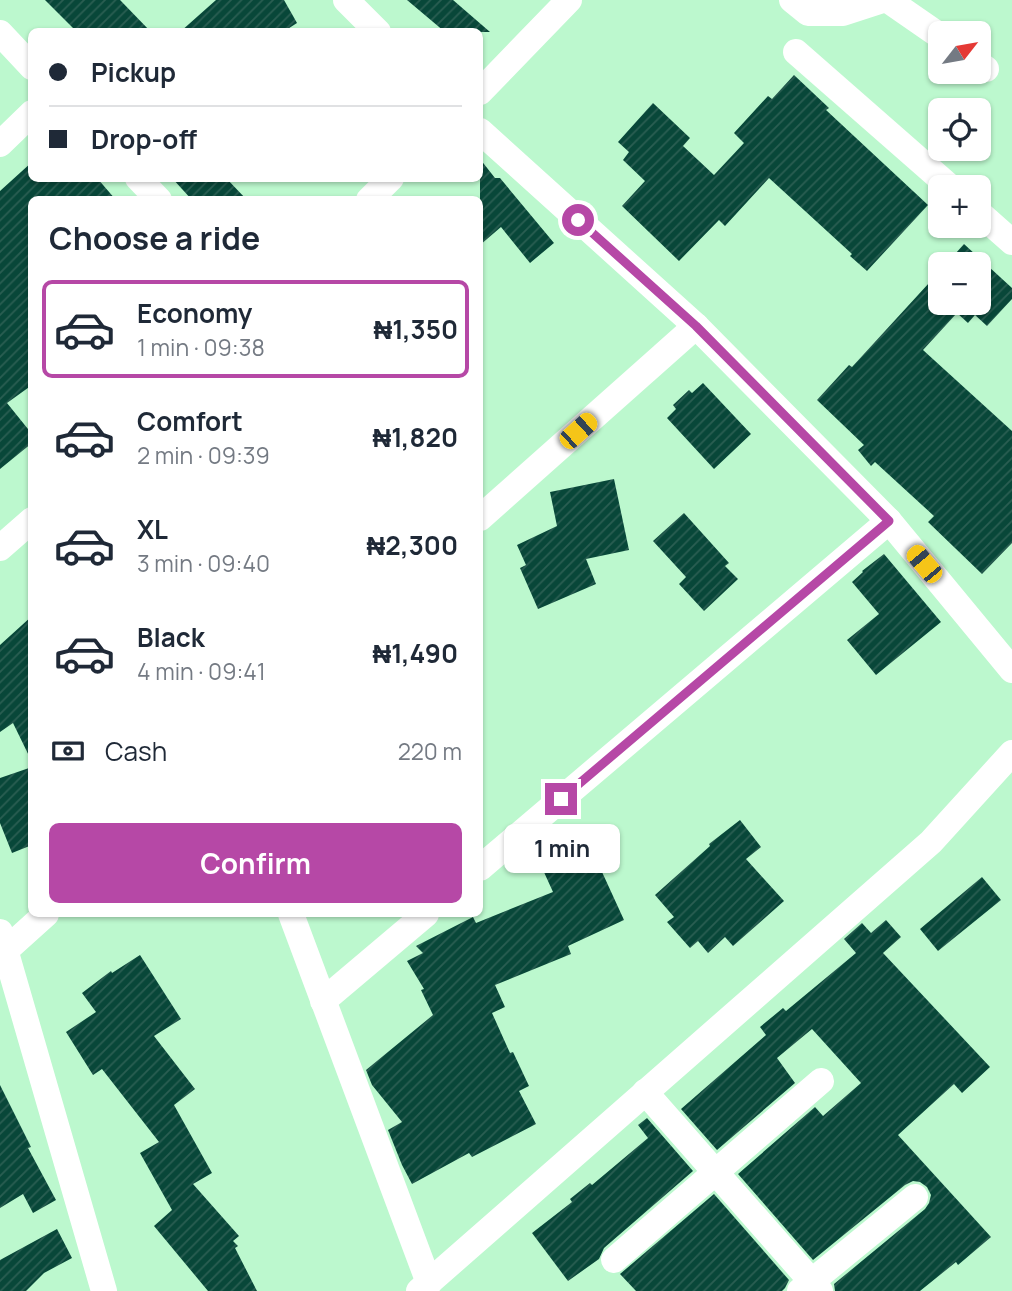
<!DOCTYPE html>
<meta charset="utf-8">
<style>
:root{--surface:#fff;--page:#f2f2f3;--text:#1f2937;--muted:#747a83;--line:#e0e1e3;--accent:#b648a6}
body{margin:0;font-family:Manrope,sans-serif;background:var(--page);color:var(--text);height:100vh;display:flex;flex-direction:column;font-size:26px;white-space:nowrap}
*{box-sizing:border-box;margin:0}
p{font-size:23px;color:var(--muted)}
.icon{flex:none;width:38px;height:38px;fill:none;stroke:currentColor;stroke-width:2;stroke-linecap:round;stroke-linejoin:round}
.map{position:relative;flex:1;overflow:hidden}
.details{position:absolute;left:28px;top:196px;width:455px;height:721px;display:flex;flex-direction:column;background:var(--surface);border-radius:10px;box-shadow:0 2px 5px #0004}
.details>*{flex:none}
.top-card{position:absolute;left:28px;top:28px;width:455px;height:154px;border-radius:10px;box-shadow:0 2px 5px #0004;display:grid;align-content:center;height:154px;padding:0 21px;background:var(--surface)}
.needle{width:46px;rotate:59deg}
.fabs{position:absolute;left:928px;top:21px;display:grid;gap:14px}
.fabs a{display:grid;place-items:center;width:63px;height:63px;border-radius:10px;background:var(--surface);box-shadow:0 2px 5px #0004;font-size:35px}
.end{position:absolute;width:32px;height:32px;margin:-16px;border:9px solid #b648a6;background:#fff;box-shadow:0 0 0 4px #fff}
.from{border-radius:50%}
.bubble{position:absolute;height:49px;border-radius:10px;background:var(--surface);box-shadow:0 2px 5px #0004;font-size:23px;font-weight:700;line-height:49px;text-align:center}
.car{position:absolute;width:21px;height:42px;margin:-21px -10px;border-radius:9px;box-shadow:0 0 5px 2px #0007;background:linear-gradient(#f5c518 24%,#345 0 40%,#f5c518 0 76%,#345 0 86%,#f5c518 0)}
.top-card b{display:flex;align-items:center;gap:24px;height:66px;font-size:26px}
.top-card b+b{border-top:2px solid var(--line)}
.top-card i{width:18px;height:18px;background:var(--text)}
ul{padding:0;list-style:none}
li{display:flex;align-items:center;gap:21px;height:98px;margin:0 14px 10px;padding:0 7px;border:4px solid transparent;border-radius:10px}
li div{flex:1}
li b{display:block;font-size:26px}
li em{font-style:normal;font-weight:700}
li.active{border-color:var(--accent)}
li>.icon{width:63px;height:63px;stroke-width:1.5}
h2{padding:0 21px;font-size:32px;line-height:84px}
.pay{display:flex;align-items:center;gap:18px;height:77px;padding:0 21px;font-size:26px}
.pay p{margin-inline-start:auto}
.cta{display:flex;gap:14px;margin-top:auto;padding:14px 21px}
.cta a{flex:1;height:80px;border-radius:10px;background:var(--accent);color:#fff;font-size:28px;font-weight:700;line-height:80px;text-align:center}
.map>svg:first-child{display:block}
.building{fill:url(#building-hatch)}
.lines{fill:none;stroke-linecap:round;stroke-linejoin:round}
.minor{stroke:#fff;stroke-width:26}
.route{stroke:#b648a6;stroke-width:9}
</style>
<div class="map">
<svg width="1012" height="1291" viewBox="0 0 1012 1291">
<defs>
<pattern id="building-hatch" width="6" height="6" patternUnits="userSpaceOnUse" patternTransform="scale(1.75)"><rect width="6" height="6" fill="#084739"/><path d="M-1 1l2-2M0 6l6-6M5 7l2-2" fill="none" stroke="#2a5e52"/></pattern>
</defs>
<rect width="100%" height="100%" fill="#bcf8ce"/>
<!-- building -->
<g class="building">
<path d="M45,0H120L151,32H77Z"/>
<path d="M216,0H284L297,23L283,32H180Z"/>
<path d="M407,0H453L490,32H445Z"/>
<path d="M794,75L829,108L826,110L928,205L867,271L850,256L852,254L769,178L725,226L719,220L679,261L622,206L645,181L623,160L629,152L618,142L653,103L690,138L683,146L714,175L744,143L734,133L768,96L772,99Z"/>
<path d="M480,159L495,178H500L554,243L530,263L501,227L480,245Z"/>
<path d="M32,162V178H97L116,200H32V385L7,403L32,434V443L0,469V191Z"/>
<path d="M172,178H226L247,200H192Z"/>
<path d="M964,244L1012,288V299L987,326L975,315L968,323L957,313L923,350L1012,431V543L982,574L928,522L934,516L875,462L871,466L858,450L864,445L817,400L849,365L852,367L940,271V303H978V264H946Z"/>
<path d="M703,383L751,434L714,469L667,418L676,409L673,405L689,390L692,393Z"/>
<path d="M614,479L629,550L586,559L596,584L538,609L520,568L526,565L517,545L557,526L550,492Z"/>
<path d="M684,513L729,563L725,566L738,579L704,611L679,584L686,577L653,541Z"/>
<path d="M884,554L941,622L876,675L847,640L879,614L852,582L863,572L862,571Z"/>
<path d="M32,616V762L13,723L0,732V645Z"/>
<path d="M32,767V845L12,853L0,823V778Z"/>
<path d="M740,820L761,847L746,859L784,901L733,946L725,937L708,953L698,941L690,948L667,922L674,917L655,895L710,846L709,844Z"/>
<path d="M586,837L624,920L568,946L571,954L495,985L505,1007L492,1013L510,1053L513,1052L529,1086L519,1091L536,1124L472,1157L469,1153L412,1184L402,1165L388,1130L402,1122L372,1085L366,1070L433,1015L421,990L424,989L407,961L423,953L416,946L473,917L476,923L553,892L538,859Z"/>
<path d="M982,877L1001,900L938,951L920,929Z"/>
<path d="M886,920L901,937L883,953L990,1067L962,1093L954,1084L898,1135L991,1237L958,1265L956,1262L920,1291H835L834,1284L925,1209L929,1203L931,1195L927,1187L920,1182L913,1181L905,1185L813,1260L738,1174L815,1107L823,1116L861,1083L812,1029L777,1058L795,1083L717,1150L681,1109L766,1035L760,1027L783,1008L786,1011L856,953L844,939L862,923L871,933Z"/>
<path d="M140,955L181,1019L154,1036L195,1089L174,1105L212,1173L193,1184L239,1236L233,1241L238,1246L235,1248L257,1291H208L154,1226L172,1210L140,1153L159,1142L102,1069L93,1075L66,1032L96,1012L82,993L111,971L112,973Z"/>
<path d="M0,1085L31,1147L28,1148L56,1200L33,1213L23,1194L0,1208Z"/>
<path d="M647,1118L693,1171L604,1248L599,1259L568,1281L532,1233L572,1202L570,1199L590,1183L592,1185L648,1138L638,1125Z"/>
<path d="M714,1194L789,1280L785,1288L782,1291H636L620,1274Z"/>
<path d="M57,1229L72,1258L44,1273L26,1291H0V1260Z"/>
</g>
<g class="lines">
<!-- minor -->
<g class="minor">
<path d="M346,0L378,32"/>
<path d="M792,0L808,13H843L883,0"/>
<path d="M888,0L940,36"/>
<path d="M0,33L32,67"/>
<path d="M796,52L950,187"/>
<path d="M978,63L986,69"/>
<path d="M480,92L569,0"/>
<path d="M480,131L696,326L889,521L1012,670"/>
<path d="M0,144L32,113"/>
<path d="M138,178L159,200"/>
<path d="M369,200L391,178"/>
<path d="M978,212L1012,242"/>
<path d="M480,518L696,326"/>
<path d="M0,548L32,520"/>
<path d="M480,868L889,521"/>
<path d="M291,914L429,1283"/>
<path d="M0,932L104,1291"/>
<path d="M6,950L46,914"/>
<path d="M323,1001L426,914"/>
<path d="M645,1092L820,1291"/>
<path d="M614,1260L821,1081"/>
<path d="M419,1291L931,842L1012,753"/>
<path d="M800,1291L915,1197"/>
</g>
</g>
<g class="lines">
<!-- route -->
<path class="route" d="M561,799L889,521L696,326L578,220"/>
</g>
</svg>
<div class="fabs">
<a><svg class="needle" viewBox="-14 -14 28 28"><path d="M0-13l5 13h-10z" fill="#e53935"/><path d="M0 13l5-13h-10z" fill="#747a83"/></svg></a>
<a><svg class="icon" aria-label="locate" viewBox="0 0 24 24"><circle cx="12" cy="12" r="6"/><path d="M12 2v4M12 18v4M2 12h4M18 12h4"/></svg></a>
<a>+</a>
<a>−</a>
</div>
<i class="end from" style="left:578px;top:220px"></i>
<i class="end" style="left:561px;top:799px"></i>
<div class="bubble" style="left:504px;top:824px;width:116px">1 min</div>
<i class="car" style="left:578px;top:431px;rotate:48deg"></i>
<i class="car" style="left:924px;top:564px;rotate:320deg"></i>
<div class="top-card">
<b><i class="from"></i>Pickup</b>
<b><i></i>Drop-off</b>
</div>
<section class="details">
<h2>Choose a ride</h2>
<ul>
<li class="active"><svg class="icon" aria-label="car" viewBox="0 0 24 24"><path d="M5 17H2v-5l4-1 3-4h7l3 4 3 1v5h-3M9 17h6M6 11h13"/><circle cx="7" cy="17" r="2"/><circle cx="17" cy="17" r="2"/></svg><div><b>Economy</b><p>1 min · 09:38</p></div><em>₦1,350</em></li>
<li><svg class="icon" aria-label="car" viewBox="0 0 24 24"><path d="M5 17H2v-5l4-1 3-4h7l3 4 3 1v5h-3M9 17h6M6 11h13"/><circle cx="7" cy="17" r="2"/><circle cx="17" cy="17" r="2"/></svg><div><b>Comfort</b><p>2 min · 09:39</p></div><em>₦1,820</em></li>
<li><svg class="icon" aria-label="car" viewBox="0 0 24 24"><path d="M5 17H2v-5l4-1 3-4h7l3 4 3 1v5h-3M9 17h6M6 11h13"/><circle cx="7" cy="17" r="2"/><circle cx="17" cy="17" r="2"/></svg><div><b>XL</b><p>3 min · 09:40</p></div><em>₦2,300</em></li>
<li><svg class="icon" aria-label="car" viewBox="0 0 24 24"><path d="M5 17H2v-5l4-1 3-4h7l3 4 3 1v5h-3M9 17h6M6 11h13"/><circle cx="7" cy="17" r="2"/><circle cx="17" cy="17" r="2"/></svg><div><b>Black</b><p>4 min · 09:41</p></div><em>₦1,490</em></li>
</ul>
<div class="pay"><svg class="icon" aria-label="cash" viewBox="0 0 24 24"><path d="M3 7h18v10H3z"/><circle cx="12" cy="12" r="2"/></svg>Cash<p>220 m</p></div>
<div class="cta"><a>Confirm</a></div>
</section>
</div>
